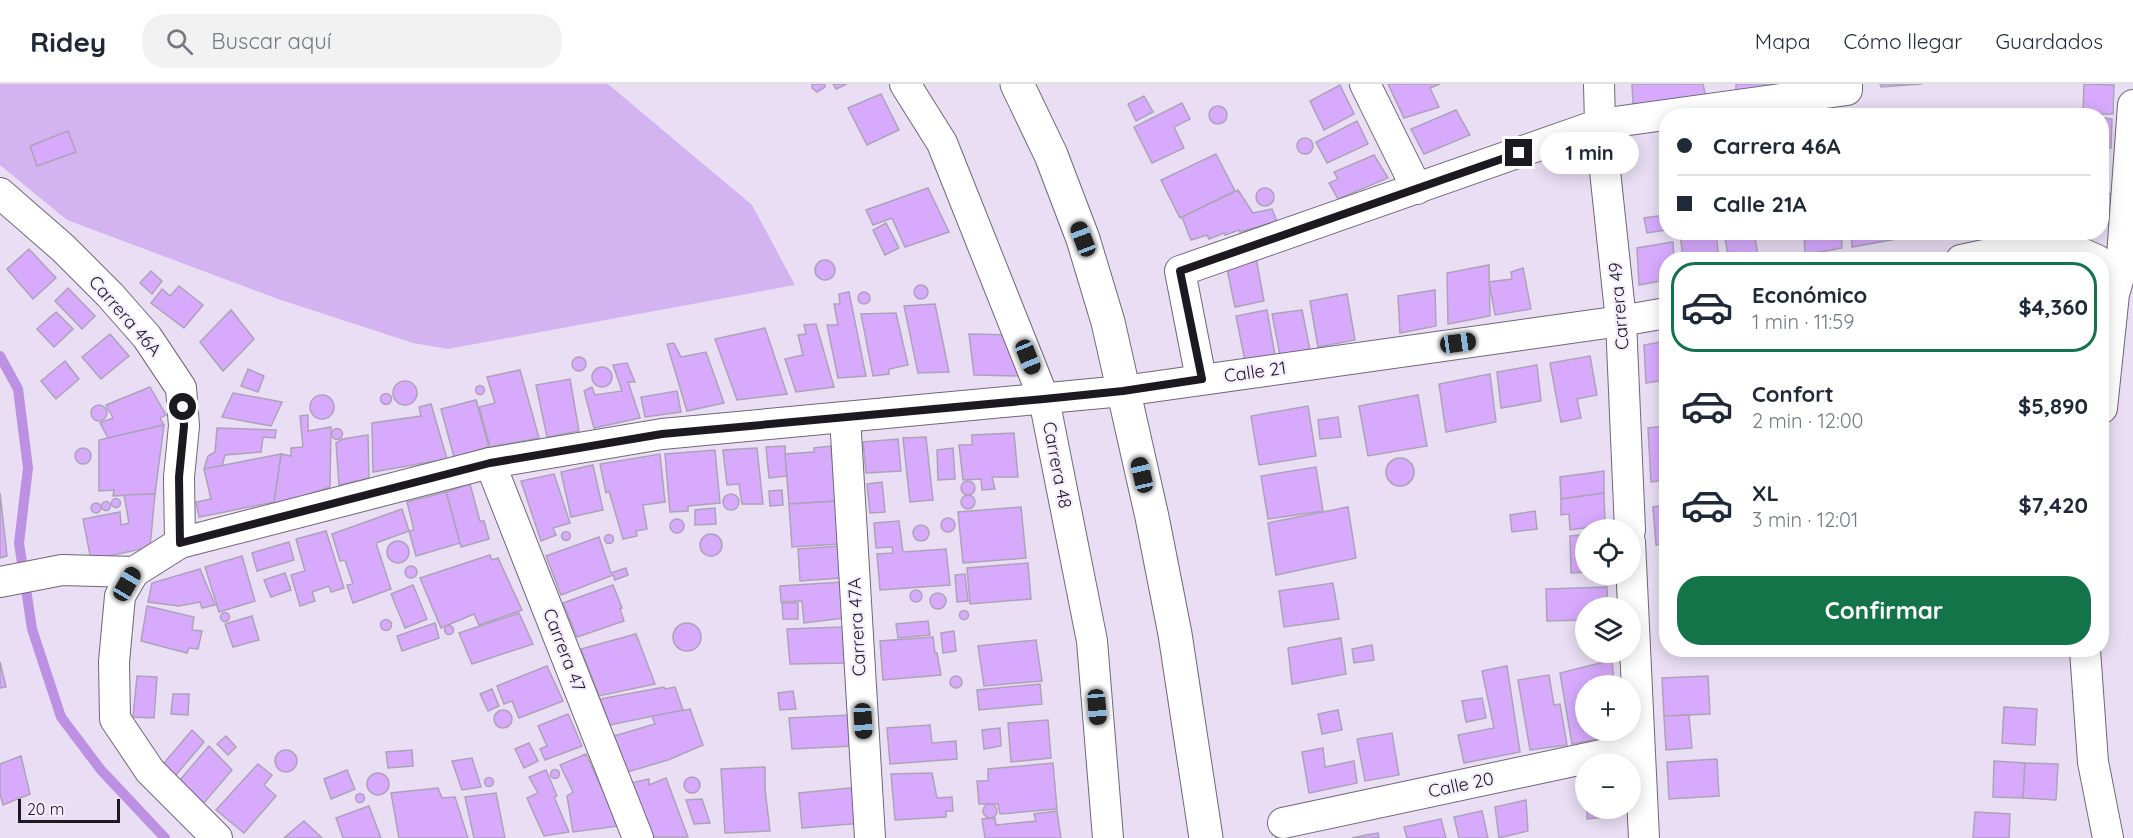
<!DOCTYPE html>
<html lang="es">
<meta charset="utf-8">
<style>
:root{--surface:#fff;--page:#f2f2f3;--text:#1f2937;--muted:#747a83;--line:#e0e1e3;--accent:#137349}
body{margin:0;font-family:Quicksand,sans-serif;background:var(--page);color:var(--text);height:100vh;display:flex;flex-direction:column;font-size:22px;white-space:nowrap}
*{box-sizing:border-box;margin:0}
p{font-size:20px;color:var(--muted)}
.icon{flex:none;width:33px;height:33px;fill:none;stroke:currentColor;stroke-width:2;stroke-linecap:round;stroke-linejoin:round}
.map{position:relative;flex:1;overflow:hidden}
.panel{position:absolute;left:1659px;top:168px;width:450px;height:405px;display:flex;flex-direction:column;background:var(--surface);border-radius:24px;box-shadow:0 3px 15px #0003}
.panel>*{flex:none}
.top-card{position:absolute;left:1659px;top:24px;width:450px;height:132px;border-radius:24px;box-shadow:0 3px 15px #0003;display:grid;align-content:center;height:132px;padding:0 18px;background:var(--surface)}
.controls{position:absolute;left:1575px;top:435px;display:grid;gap:12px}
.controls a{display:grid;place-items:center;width:66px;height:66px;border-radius:50%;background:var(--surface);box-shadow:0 3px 15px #0003;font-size:30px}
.scale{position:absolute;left:18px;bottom:15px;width:102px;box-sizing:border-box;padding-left:6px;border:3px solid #1d1921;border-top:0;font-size:16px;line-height:21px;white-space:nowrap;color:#1d1921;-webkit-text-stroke:4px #f5edfe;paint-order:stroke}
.end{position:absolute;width:27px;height:27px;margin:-14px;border:8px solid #1d1921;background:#fff;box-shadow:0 0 0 3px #fff}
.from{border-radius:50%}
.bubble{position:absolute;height:42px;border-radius:21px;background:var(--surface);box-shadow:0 3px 15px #0003;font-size:20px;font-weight:800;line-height:42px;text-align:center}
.car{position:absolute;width:18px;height:36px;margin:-18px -9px;border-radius:8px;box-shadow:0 0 4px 2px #0007;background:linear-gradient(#222 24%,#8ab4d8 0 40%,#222 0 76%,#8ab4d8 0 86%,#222 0)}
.top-card b{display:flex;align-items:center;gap:21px;height:57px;font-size:22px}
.top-card b+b{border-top:2px solid var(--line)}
.top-card i{width:15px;height:15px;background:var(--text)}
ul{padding:10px 0 0;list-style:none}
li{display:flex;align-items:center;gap:18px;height:90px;margin:0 12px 9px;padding:0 6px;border:3px solid transparent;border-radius:24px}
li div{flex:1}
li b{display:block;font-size:22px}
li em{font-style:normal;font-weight:800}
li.selected{border-color:var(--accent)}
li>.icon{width:54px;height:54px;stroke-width:1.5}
.button{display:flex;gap:12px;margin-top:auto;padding:12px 18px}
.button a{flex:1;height:69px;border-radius:24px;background:var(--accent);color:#fff;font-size:24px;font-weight:800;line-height:69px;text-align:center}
header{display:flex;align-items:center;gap:36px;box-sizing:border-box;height:84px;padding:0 30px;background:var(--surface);border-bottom:2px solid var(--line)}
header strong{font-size:28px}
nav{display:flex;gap:33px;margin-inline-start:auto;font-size:21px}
.search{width:420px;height:54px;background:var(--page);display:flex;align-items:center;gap:15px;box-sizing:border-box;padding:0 21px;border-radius:24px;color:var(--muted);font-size:22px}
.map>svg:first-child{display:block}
.green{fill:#d4b3f1}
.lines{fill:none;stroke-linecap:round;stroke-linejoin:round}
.stream{stroke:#bc90e2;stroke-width:10}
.building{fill:#d7aafe;stroke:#ada3b7;stroke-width:1.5}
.street-casing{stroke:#706679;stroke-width:32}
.highway-casing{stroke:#706679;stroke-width:35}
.street{stroke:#fff;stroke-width:30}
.highway{stroke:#fff;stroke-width:33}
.route{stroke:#1d1921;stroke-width:8}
.labels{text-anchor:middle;stroke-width:4.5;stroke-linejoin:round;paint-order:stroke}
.street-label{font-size:18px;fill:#1d1921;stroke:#f5edfe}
</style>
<header>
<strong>Ridey</strong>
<div class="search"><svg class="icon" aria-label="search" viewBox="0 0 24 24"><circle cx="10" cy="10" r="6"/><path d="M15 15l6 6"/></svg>Buscar aquí</div>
<nav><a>Mapa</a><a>Cómo llegar</a><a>Guardados</a></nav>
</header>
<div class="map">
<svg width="2133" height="754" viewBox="0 0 2133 754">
<rect width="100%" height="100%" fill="#e9def4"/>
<!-- green -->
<path class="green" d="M0,0H608L752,121L795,201L448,265L413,259L278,215L67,136L0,81Z"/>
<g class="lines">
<!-- stream -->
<path class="stream" d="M0,272L18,305L28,384L19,459L32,545L61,633L101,686L165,754"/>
</g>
<!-- building -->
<g class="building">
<path d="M812,0H825V3L817,8L812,4Z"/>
<path d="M833,0H847L836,5Z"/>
<path d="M1388,0H1440L1430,4L1439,23L1404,34Z"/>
<path d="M1632,0H1703L1706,14L1633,20Z"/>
<path d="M1736,0H1779V5L1736,12Z"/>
<path d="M1880,0H1922L1881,3Z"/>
<path d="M2084,0L2114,1L2113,30H2083Z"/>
<path d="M1340,1L1354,30L1324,46L1310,17Z"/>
<path d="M881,10L899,46L867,61L848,24Z"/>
<path d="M1144,12L1153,28L1136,37L1128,20Z"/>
<path d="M1182,19L1190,35L1174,43L1184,64L1152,79L1134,43Z"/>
<circle cx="1218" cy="31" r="9"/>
<path d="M1456,26L1470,51L1424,70L1411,45Z"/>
<path d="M2102,34L2112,35L2111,64L2102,63Z"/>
<path d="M1357,37L1368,60L1327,79L1316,58Z"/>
<path d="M68,47L76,68L37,82L30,62Z"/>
<circle cx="1305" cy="62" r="8"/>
<path d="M1216,70L1235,107L1180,134L1161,96Z"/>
<path d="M1374,71L1388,94L1338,115L1329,99L1338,95L1334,88Z"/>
<path d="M928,104L949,148L905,163L892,134L873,141L866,126Z"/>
<circle cx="1265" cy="113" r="9"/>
<path d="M1238,106L1253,129L1272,125L1277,137L1240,148L1239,146L1225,151L1224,149L1209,155L1207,151L1191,156L1182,133Z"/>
<path d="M2102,109L2113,110L2110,141L2102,140Z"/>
<path d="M1665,131L1666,146L1647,149L1644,134Z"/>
<path d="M886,139L899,164L885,171L873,146Z"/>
<path d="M1680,148H1716L1719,176H1683Z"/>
<path d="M1816,148H1841L1842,164L1805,171L1804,151Z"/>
<path d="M1851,148H1896V155L1852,163Z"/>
<path d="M1754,149L1759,176H1729L1725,154Z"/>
<path d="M1673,158L1674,176H1666V196L1639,201L1637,164Z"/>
<path d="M29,165L56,194L33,215L7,185Z"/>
<path d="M1256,174L1264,217L1235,223L1226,180Z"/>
<circle cx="825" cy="186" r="10"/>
<path d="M1489,181L1490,232L1448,240L1447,189Z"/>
<path d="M1523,184L1531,225L1495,231L1489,198L1512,195L1511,188Z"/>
<path d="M151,187L162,197L152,210L140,199Z"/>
<circle cx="921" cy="208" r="7"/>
<path d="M179,202L203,221L184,244L151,219L162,205L170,212Z"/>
<path d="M68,204L95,232L82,245L55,217Z"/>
<path d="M1435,206L1436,242L1400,249L1398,212Z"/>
<circle cx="864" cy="214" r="6"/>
<path d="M849,208L866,292L838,294L827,241H838L834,220H840L839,210Z"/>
<path d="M1347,210L1355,256L1318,263L1310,217Z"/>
<path d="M935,220L949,288L918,289L904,222Z"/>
<path d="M231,226L254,255L223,287L200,258Z"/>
<path d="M1267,226L1276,277L1246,282L1236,232Z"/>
<path d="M1302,226L1311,271L1281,276L1272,230Z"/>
<path d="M56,228L73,245L54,263L37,245Z"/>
<path d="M896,229L908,281L889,285V290L873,292L861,230Z"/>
<path d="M816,240L834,303L796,308L785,275L803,271L798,251L806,250L804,241Z"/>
<path d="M765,244L787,310L737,316L715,255Z"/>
<path d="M110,250L129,272L101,295L82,273Z"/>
<path d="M969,250L1015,251L1019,292L974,291Z"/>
<path d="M1666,257V296L1646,299L1644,261Z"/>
<path d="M674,259L681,273L706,268L724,319L687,327L667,260Z"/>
<path d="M1590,272L1597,311L1577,315L1581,334L1561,338L1550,279Z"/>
<circle cx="579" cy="280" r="7"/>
<path d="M65,277L79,295L56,315L41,297Z"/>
<path d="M627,279L635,298H628L640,334L594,344L584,307L592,303L595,311L622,307L613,281Z"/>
<path d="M1537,281L1541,317L1501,324L1497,288Z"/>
<circle cx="602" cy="293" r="10"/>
<path d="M248,285L264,292L258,308L241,302Z"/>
<path d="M520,286L539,354L490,363L479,323L495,319L487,293Z"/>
<path d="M1490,290L1496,338L1446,348L1439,300Z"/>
<path d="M570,295L579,347L547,353L536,301Z"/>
<circle cx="405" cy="309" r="12"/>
<circle cx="480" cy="306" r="4.5"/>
<path d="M150,303L166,331L160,334L164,341L108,354L100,339L113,334L106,321Z"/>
<path d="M677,307L681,328L645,333L641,313Z"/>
<path d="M233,309L282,318L271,342L222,333Z"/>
<circle cx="386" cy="315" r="5.5"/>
<circle cx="322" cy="323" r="12"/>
<path d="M1418,311L1427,362L1368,372L1359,322Z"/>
<path d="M476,316L489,363L454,373L441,325Z"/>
<path d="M431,320L447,375L373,388L372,339L421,332L419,323Z"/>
<circle cx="99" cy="329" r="8"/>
<path d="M1308,322L1316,372L1259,381L1251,332Z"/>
<path d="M308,331V347L331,343L330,403L275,422L274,418L281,370L291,372V364L303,363L300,332Z"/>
<path d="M1338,333L1341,353L1320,355L1318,336Z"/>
<path d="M164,341L155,410L113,412L114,406L99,407V356Z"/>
<path d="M1666,342V396L1651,398L1648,344Z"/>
<path d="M217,344L276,346L275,354L263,353L261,368L225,371L222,382L204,385L208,372L215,368Z"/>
<circle cx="337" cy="350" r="5.5"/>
<path d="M1014,349L1018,393H992L995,405L982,406L981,395L963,396L959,361H972V351Z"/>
<path d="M368,351L369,394L339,401L336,359L343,355Z"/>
<path d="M926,353L933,416L910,418L903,354Z"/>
<path d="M898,355L901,387L866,389L863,358Z"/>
<path d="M785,362L787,392L769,394L766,363Z"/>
<path d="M831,362L836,417L789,420L785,370L814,368V364Z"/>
<path d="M757,364L763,420H742L739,400L727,401L723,366Z"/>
<path d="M953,364L955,395L938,396L937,366Z"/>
<circle cx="83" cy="372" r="8"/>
<path d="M715,366L720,419L688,422V427L670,428L665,370Z"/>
<path d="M281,370L274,418L199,433L196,418L211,415L204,385Z"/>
<path d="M660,370L665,418L643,421L647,445L636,447L637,452L623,455L609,407L606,409L600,380Z"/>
<circle cx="1400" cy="388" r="14"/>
<path d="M593,381L603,426L571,433L561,388Z"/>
<path d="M1316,383L1323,427L1268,435L1261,392Z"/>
<path d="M1604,387V409L1561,415L1560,393Z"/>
<path d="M554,390L570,439L553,444L556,451L541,457L521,397Z"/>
<circle cx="968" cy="404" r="7"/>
<path d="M882,398L885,428L870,429L867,400Z"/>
<path d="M470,400L480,437H484L489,455L461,463L446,408Z"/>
<path d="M782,406L783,421L770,422L769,407Z"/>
<path d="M446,408L460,459L416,472L409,447L414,446L407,418Z"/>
<path d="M0,409L7,472L0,474Z"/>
<path d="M1604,409L1605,441L1570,446L1569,430L1561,431V415Z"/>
<path d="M155,410L150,463L91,476L83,435L120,428L121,441L129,439L124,411Z"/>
<circle cx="731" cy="418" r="8"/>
<circle cx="968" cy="418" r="7"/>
<circle cx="116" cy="419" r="4.5"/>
<path d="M836,417L839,460L792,463L789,420Z"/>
<circle cx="106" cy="422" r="4.5"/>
<circle cx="96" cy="424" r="5"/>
<path d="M1666,421V460L1656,461L1653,423Z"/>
<path d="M1021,423L1026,474L963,479L958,428Z"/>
<path d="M1348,423L1356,474L1276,491L1268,439Z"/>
<path d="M715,424L716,440L695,441V426Z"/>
<path d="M402,425L409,447L376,459L391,505L353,519L347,501L353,500L345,476L340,477L332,450Z"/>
<path d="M1535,427L1537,445L1512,448L1510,431Z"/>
<circle cx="948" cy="441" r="7"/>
<circle cx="677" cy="442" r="7"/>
<path d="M899,437L903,468L946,465L950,501L880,506L877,470L893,469L892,463L876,464L874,439Z"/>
<circle cx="921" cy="449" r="8"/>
<path d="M326,447L344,504L331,508L329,502L312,508L315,517L300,522L291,491L305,487L296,455Z"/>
<circle cx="566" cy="452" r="4.5"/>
<circle cx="711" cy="461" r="11"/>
<circle cx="609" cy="455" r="4.5"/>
<path d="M1580,451H1586V488L1571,489L1570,452Z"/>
<path d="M599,453L611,489L626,484L628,491L615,496L613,491L561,511L546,472Z"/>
<circle cx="398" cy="468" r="11"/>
<path d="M289,458L294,476L257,487L252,469Z"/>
<path d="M839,462L841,494L800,497L798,465Z"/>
<path d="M490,471L492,476L498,474L522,526L479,541L474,530L441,544L420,494Z"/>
<path d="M242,472L255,517L219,528L205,483Z"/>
<path d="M1028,479L1031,515L970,520L967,484Z"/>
<circle cx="411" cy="488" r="6"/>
<path d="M200,485L215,521L202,524L200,518L179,522L148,518L152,499Z"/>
<path d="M285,489L291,506L271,513L264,496Z"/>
<path d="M965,490L968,517L957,518L955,491Z"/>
<path d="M842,498L844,534L804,539L802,517L781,518L780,502Z"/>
<path d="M1333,499L1339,535L1284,543L1279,507Z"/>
<path d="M413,501L427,535L405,544L391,510Z"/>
<path d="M613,501L622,524L620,525L624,537L577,553L563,519Z"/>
<path d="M1607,503L1608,524H1586V536L1547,537L1546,505Z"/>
<circle cx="916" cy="512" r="6"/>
<circle cx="938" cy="517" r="8"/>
<path d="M782,519H798V535H783Z"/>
<path d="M147,522L194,533L192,546L202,547L198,565L189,564L187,569L141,557Z"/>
<circle cx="964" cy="531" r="4.5"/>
<circle cx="225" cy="533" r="4.5"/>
<path d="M519,529L533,560L472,580L459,549Z"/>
<path d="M252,532L259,556L233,563L225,540Z"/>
<circle cx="386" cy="541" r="5.5"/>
<path d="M928,537L930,551L898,554L896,540Z"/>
<circle cx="687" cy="553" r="14"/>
<path d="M435,539L439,554L402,567L397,552Z"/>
<circle cx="449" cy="546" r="4.5"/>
<path d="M845,543L848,579L790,580L787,545Z"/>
<path d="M954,547L956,567L943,569L941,549Z"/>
<path d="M636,550L655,600L599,612L581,565Z"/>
<path d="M933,553L935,569H937L941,591L883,596L880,557Z"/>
<path d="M1341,554L1346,590L1292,600L1288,564Z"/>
<path d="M1036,556L1042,597L984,602L978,562Z"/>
<path d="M1372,561L1374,576L1354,579L1352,565Z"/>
<path d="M1612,576L1614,602H1586V646H1618L1619,651L1572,660L1560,589Z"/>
<path d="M0,578L6,603L0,604Z"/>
<path d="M547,582L563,617L519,634L512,617L504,620L497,602Z"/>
<path d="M1507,582L1520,668L1464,679L1458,651L1494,644L1482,587Z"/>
<path d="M1549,591L1554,621L1560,620L1567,661L1530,666L1518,596Z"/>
<circle cx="956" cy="598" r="6"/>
<path d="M137,592L157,593L154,634L133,633Z"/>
<path d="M1708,592L1710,630L1664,632L1662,594Z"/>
<path d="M1040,600L1042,620L979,626L977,606Z"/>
<path d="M664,603L665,605L675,603L683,626L610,641L600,615Z"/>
<path d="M492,605L499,622L488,627L480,610Z"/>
<path d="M793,607L796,625L780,626L778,609Z"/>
<path d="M173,610H189L188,631L171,630Z"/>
<path d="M1482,614L1486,634L1466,638L1462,617Z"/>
<path d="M2004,623L2037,625L2035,661L2002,659Z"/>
<path d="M690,625L703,661L668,676L627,688L614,652L655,640L652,632Z"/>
<path d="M1338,626L1342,646L1322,650L1318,630Z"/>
<circle cx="503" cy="635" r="9"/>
<path d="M568,630L582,662L545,676L540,665L547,662L538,642Z"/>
<path d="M850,631L853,662L792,665L789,634Z"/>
<path d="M1689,631L1692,664L1666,666L1664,632Z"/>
<path d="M1048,636L1051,674L1011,678L1008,639Z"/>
<path d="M930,641L932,659L956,657L957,675L890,680L887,644Z"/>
<path d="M1000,644L1001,662L984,665L982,646Z"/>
<path d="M192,646L204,658L175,692L164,679Z"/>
<path d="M1392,649L1399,691L1365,697L1357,655Z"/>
<path d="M226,652L236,663L228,671L217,660Z"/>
<path d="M529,659L538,677L524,684L515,665Z"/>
<path d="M209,662L232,686L203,720L180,696Z"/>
<path d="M1323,664L1325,683L1354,677L1357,699L1309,709L1302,668Z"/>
<path d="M412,666L413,682L388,684L386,668Z"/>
<circle cx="286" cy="677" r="11"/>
<path d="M586,670L619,742L573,748L567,712L573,708L560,681Z"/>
<path d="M21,672L30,710L3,721L0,710V680Z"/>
<path d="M472,674L481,703L462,706L452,677Z"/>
<path d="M1717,675L1719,712L1669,715L1667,678Z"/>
<path d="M1994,677L2025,679L2023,714L1993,713Z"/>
<path d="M1053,679L1057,725L1000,730L998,720H979L977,697H988V685Z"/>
<path d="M2025,679L2058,680L2056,716L2023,714Z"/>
<path d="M258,680L272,691L264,701L276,712L244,749L216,726Z"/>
<path d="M765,683V705L770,747L725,749L721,685Z"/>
<circle cx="555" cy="690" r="4.5"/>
<path d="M347,686L355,705L331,715L324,695Z"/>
<path d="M546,686L557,712L554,713L569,748L544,752L527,714L538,709L529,693Z"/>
<circle cx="378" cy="700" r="11"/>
<path d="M932,689L937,714L952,713L953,727H946V733L895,736L891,690Z"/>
<circle cx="692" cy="701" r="8"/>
<circle cx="489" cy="698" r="4.5"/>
<path d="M666,694L688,753H652L631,699L649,695V701Z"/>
<path d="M860,703L863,739L802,744L799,709Z"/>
<path d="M438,704L442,714L455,713L468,754H399L391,709Z"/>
<path d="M496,709L505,754H474L465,713Z"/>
<circle cx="360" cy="714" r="4.5"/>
<path d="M702,715L710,739L694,740L686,716Z"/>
<path d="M1526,716L1528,747L1499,754L1495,723Z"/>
<circle cx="990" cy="727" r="7"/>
<path d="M369,722L381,754H343L336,734Z"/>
<path d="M1587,724H1622V731L1587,735Z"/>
<path d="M1057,727L1061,754H985L982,735L995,734L996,741L1036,737L1034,730Z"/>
<path d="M1482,727L1488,754H1459L1454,733Z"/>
<path d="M1975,728L2010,730L2009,754H1973Z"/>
<path d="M1441,735L1446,754H1407L1404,743Z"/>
<path d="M304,737L322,754H284Z"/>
<path d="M1378,749L1379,754H1352L1366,751Z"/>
</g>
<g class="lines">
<defs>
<g id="street">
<path d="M905,0L942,59L1044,315L1092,557L1108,754"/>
<path d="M1365,0L1417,105"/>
<path d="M1599,0L1600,40L1621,237L1630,446"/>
<path d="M0,109L63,164L110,211L147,253L181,304L184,342L179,393L180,459"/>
<path d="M1961,176L1994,169L2079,168L2097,176"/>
<path d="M1201,295L1180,187L1600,40L1847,6V0"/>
<path d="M2102,324L2114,210L2121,186L2133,21"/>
<path d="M845,333L870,754"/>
<path d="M490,379L638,754"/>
<path d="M1630,458L1644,754"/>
<path d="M134,488L120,512L114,578L115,635L150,687L217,754"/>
<path d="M0,498L62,486L134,488L180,459L490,379L662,350L1123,307L1621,237L1666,229"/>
<path d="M2085,566L2093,678L2108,754"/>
<path d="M1283,739L1639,663"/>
</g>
<path id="highway" d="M1017,0L1051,71L1083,155L1108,238L1152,433L1175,550L1206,754"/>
</defs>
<!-- street casing -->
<use href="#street" class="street-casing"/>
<!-- highway casing -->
<use href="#highway" class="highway-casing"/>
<!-- street -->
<use href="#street" class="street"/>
<!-- highway -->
<use href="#highway" class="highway"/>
</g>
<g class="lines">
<!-- route -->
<path class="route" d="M183,323L184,342L179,393L180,459L490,379L662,350L1044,315L1123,307L1202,295L1180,187L1519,69"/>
</g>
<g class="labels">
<!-- street labels -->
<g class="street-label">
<text transform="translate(1619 222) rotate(-95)" y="6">Carrera 49</text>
<text transform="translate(125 232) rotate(49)" y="6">Carrera 46A</text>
<text transform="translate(1255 288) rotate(-8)" y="6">Calle 21</text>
<text transform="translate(1057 381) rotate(79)" y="6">Carrera 48</text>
<text transform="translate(857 543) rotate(-93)" y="6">Carrera 47A</text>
<text transform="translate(564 566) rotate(69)" y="6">Carrera 47</text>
<text transform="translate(1461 701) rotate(-12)" y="6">Calle 20</text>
</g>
</g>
</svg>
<div class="controls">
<a><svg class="icon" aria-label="locate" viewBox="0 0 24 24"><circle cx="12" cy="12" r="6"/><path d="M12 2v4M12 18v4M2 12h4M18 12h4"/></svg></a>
<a><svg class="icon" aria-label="layers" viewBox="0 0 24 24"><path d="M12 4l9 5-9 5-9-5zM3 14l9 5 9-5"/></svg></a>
<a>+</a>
<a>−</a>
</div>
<div class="scale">20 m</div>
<i class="end from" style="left:183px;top:323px"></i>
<i class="end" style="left:1519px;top:69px"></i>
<div class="bubble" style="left:1540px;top:48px;width:99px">1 min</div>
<i class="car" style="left:1083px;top:155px;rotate:339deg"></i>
<i class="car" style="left:1458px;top:259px;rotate:82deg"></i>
<i class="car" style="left:1028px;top:273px;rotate:158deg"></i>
<i class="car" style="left:1142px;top:391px;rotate:347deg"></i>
<i class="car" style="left:127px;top:500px;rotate:30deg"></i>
<i class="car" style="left:1097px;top:623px;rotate:175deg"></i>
<i class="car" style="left:863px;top:637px;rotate:177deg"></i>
<div class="top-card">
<b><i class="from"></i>Carrera 46A</b>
<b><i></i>Calle 21A</b>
</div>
<section class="panel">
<ul>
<li class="selected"><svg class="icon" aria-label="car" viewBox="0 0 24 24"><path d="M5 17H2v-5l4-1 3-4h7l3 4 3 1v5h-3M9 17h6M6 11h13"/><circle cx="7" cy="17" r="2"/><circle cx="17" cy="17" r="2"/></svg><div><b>Económico</b><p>1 min · 11:59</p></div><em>$4,360</em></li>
<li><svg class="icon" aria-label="car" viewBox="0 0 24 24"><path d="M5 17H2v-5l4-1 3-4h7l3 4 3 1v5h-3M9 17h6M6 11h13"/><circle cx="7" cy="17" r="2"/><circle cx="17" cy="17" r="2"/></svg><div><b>Confort</b><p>2 min · 12:00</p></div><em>$5,890</em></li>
<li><svg class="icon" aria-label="car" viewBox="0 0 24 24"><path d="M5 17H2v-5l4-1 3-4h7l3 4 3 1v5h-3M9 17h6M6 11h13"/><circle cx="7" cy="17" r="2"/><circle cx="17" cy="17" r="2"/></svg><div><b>XL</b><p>3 min · 12:01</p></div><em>$7,420</em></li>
</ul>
<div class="button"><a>Confirmar</a></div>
</section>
</div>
